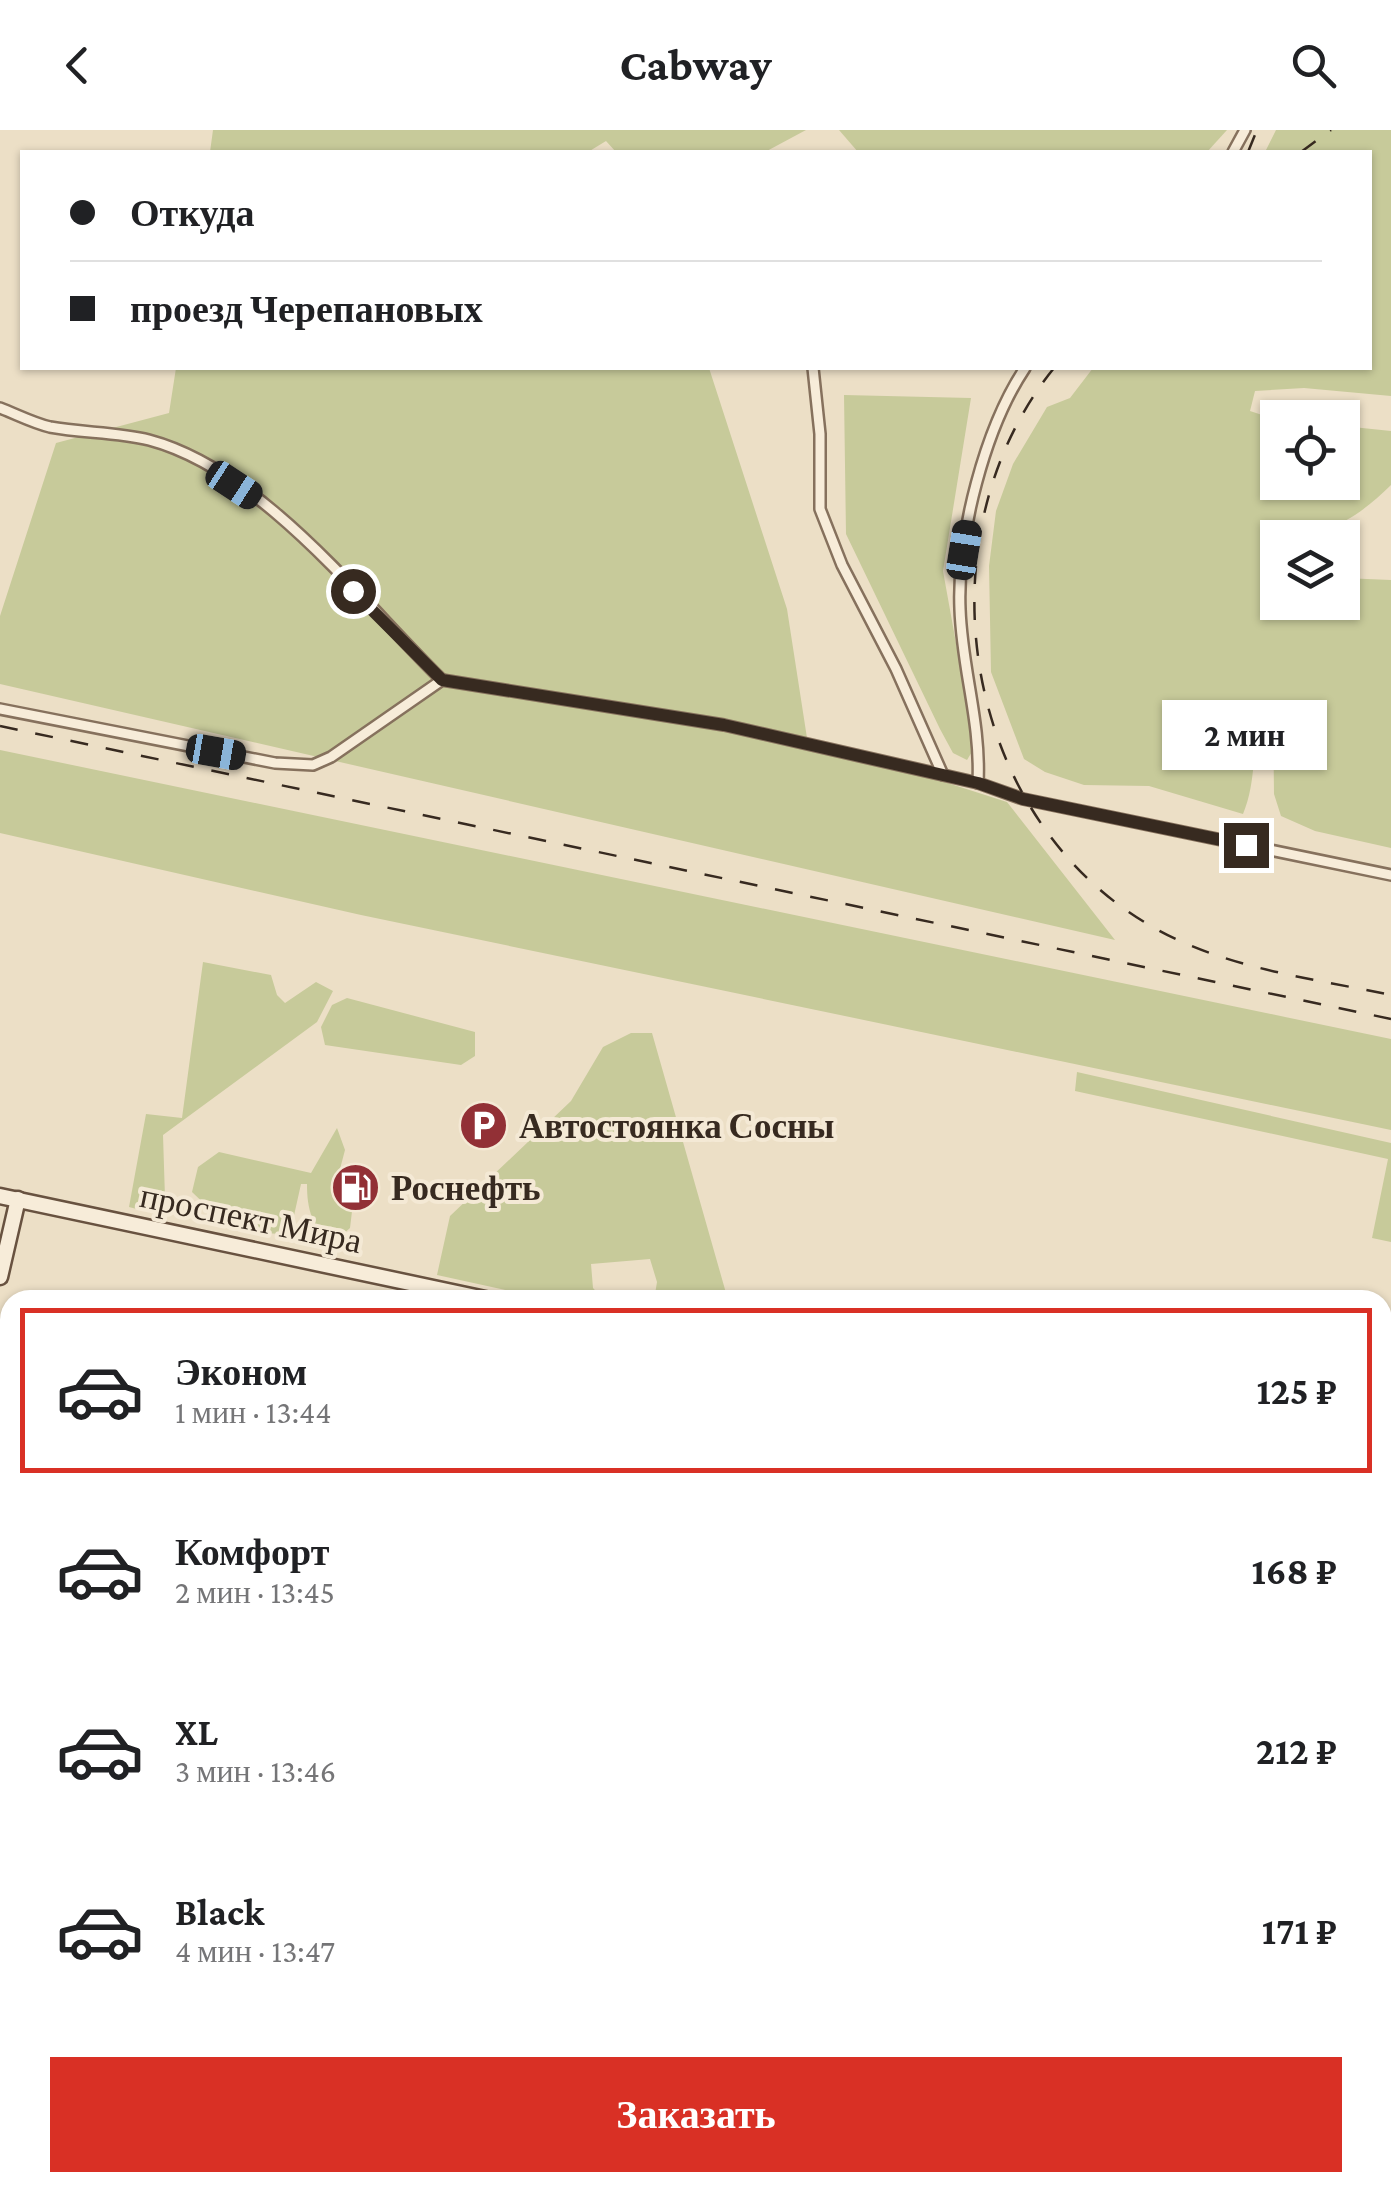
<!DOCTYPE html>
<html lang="ru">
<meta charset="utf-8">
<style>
:root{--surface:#fff;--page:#f2f2f2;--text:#202124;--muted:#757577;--line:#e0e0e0;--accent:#d93025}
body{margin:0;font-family:"Crimson Pro",serif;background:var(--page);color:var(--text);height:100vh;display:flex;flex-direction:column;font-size:38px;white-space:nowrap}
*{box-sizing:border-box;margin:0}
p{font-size:32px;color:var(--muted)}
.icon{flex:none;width:55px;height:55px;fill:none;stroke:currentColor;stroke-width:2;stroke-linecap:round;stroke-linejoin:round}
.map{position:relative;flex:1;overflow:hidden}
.drawer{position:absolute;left:0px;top:1160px;width:1392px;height:902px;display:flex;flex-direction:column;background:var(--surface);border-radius:30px 30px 0 0;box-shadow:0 2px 8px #0004}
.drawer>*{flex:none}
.top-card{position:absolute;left:20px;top:20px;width:1352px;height:220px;border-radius:0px;box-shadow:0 2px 8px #0004;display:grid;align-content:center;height:220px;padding:0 50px;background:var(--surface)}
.controls{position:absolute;left:1260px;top:270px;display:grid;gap:20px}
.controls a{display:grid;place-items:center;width:100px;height:100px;border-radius:0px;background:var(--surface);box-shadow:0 2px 8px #0004;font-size:50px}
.end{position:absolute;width:45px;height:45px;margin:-22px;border:12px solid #372a20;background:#fff;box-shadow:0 0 0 5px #fff}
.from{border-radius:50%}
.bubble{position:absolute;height:70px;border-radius:0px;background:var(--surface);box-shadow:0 2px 8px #0004;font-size:32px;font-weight:700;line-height:70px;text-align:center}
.car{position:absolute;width:30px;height:60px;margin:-30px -15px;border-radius:12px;box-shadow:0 0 8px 2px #0007;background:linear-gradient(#222 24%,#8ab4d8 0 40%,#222 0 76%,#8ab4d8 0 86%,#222 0)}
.top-card b{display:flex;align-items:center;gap:35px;height:95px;font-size:38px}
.top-card b+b{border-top:2px solid var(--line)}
.top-card i{width:25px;height:25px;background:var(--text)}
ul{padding:18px 0 0;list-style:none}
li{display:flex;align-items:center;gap:30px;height:165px;margin:0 20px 15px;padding:0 30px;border:5px solid transparent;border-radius:0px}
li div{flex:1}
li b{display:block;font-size:38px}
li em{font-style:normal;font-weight:700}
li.selected{border-color:var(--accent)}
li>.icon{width:90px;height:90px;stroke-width:1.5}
.action{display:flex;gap:20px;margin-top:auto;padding:20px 50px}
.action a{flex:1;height:115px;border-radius:0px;background:var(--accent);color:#fff;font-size:40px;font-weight:700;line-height:115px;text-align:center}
header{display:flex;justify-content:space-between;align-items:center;height:130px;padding:0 50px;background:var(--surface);font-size:45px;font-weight:700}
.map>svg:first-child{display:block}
.green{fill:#c7ca9a}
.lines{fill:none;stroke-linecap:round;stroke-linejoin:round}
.street-casing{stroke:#86715d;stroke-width:14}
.secondary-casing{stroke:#685240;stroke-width:19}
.street{stroke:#f7ecd9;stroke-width:9}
.secondary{stroke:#f7ecd9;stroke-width:14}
.rail{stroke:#372a20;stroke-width:2.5;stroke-dasharray:18 18;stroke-linecap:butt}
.route{stroke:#372a20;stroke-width:12}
.labels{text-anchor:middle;stroke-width:8;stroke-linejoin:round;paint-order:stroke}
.poi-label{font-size:35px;font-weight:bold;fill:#372a20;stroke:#f4e9d5;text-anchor:start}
.street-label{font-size:35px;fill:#372a20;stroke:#f4e9d5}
</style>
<header><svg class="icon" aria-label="back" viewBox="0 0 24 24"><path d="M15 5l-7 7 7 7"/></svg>Cabway<svg class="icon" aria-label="search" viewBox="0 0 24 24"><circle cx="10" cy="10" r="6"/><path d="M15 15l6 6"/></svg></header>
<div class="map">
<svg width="1391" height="2061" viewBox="0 0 1391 2061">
<rect width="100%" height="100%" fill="#ecdfc6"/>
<!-- green -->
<g class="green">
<path d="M213,0H806L765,22H616L606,11L588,22H210Z"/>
<path d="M839,0H1227L1207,22H858Z"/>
<path d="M1276,0H1391V266L1304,258L1255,261L1250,281L1277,290L1278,352H1342L1343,296L1391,301V355C1359,387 1325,408 1278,408V472H1342L1343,448L1391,450V718L1315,701L1281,686L1274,664L1273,574H1263C1251,610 1258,648 1243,684L1149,656L1084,655L1045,642L1024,629L991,542L989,436L996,381L1013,334L1047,277L1070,268L1093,238H1370V22H1265Z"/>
<path d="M176,238H709L787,479L807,608L1007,672L1115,810L0,554V486L56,313L169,283Z"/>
<path d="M844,265L971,268L943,441L972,602L973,620L967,630L953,623L940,599L846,404Z"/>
<path d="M0,620L1391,909V1000L361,785L0,703Z"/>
<path d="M203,832L271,845L277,865L285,873L316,852L333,861L317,892L163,1005L165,1068L156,1084L129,1077L146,984L182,988Z"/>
<path d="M347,868L475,902V926L461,935L325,915L321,897L332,875Z"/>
<path d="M631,903H652L728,1170H654L657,1152L650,1129L591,1134L593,1158L604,1170H551L437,1145L450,1086L571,971L603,917Z"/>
<path d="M1077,942L1391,1013V1112L1372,1108L1388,1029L1075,961Z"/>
<path d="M337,998L345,1020L340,1039L343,1056L353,1073L350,1098L332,1114C312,1096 307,1080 307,1054H301L293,1090L283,1104L262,1103L246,1084H215L192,1062L198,1037L219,1022L311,1043Z"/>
<path d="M9,1471L10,1614L0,1624V1481Z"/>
<path d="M1391,1583V1765L1382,1745L1383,1586Z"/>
<path d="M0,1719L10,1725V2025L0,2017Z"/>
<path d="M509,2053H610L618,2061H516Z"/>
<path d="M650,2053V2052L738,2053L724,2061H624Z"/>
</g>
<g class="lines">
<defs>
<g id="street">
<path d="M1233,22L1245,0"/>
<path d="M813,238L820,304V379L842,435L896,539L943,645"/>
<path d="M0,278C16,284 33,293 50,297C82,303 117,302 149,310C262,340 361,471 442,550"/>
<path d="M0,579L275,633L313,635L331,627L442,550L724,595L978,653L1023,669L1391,745"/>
<path d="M978,653C981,591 962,540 960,479C957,405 985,298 1025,238"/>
<path d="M0,1700L10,1706"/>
<path d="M828,2052L835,2061"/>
<path d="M1337,2061L1347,2052"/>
</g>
<g id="secondary">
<path d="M0,1066L490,1170"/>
<path d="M0,1147L18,1069"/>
<path d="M1382,1328L1391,1330"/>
<path d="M367,2061L377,2052"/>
<path d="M1313,2061L1323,2052"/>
<path d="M1363,2061L1373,2052"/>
</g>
</defs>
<!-- street casing -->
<use href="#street" class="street-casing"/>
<!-- secondary casing -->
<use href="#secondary" class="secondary-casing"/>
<!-- street -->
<use href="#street" class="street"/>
<!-- secondary -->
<use href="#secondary" class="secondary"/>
<!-- rail -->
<g class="rail">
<path d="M1248,22L1257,0"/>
<path d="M1301,22L1331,0"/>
<path d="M1054,238C918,406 960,686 1151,796C1223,838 1310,848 1391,865"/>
<path d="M0,596L1391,889"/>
</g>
</g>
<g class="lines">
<!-- route -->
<path class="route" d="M353,461L442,550L724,595L978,653L1023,669L1246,715"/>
</g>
<!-- icons -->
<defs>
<symbol id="parking-disc" viewBox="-11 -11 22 22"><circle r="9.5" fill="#923036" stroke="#f4e9d5"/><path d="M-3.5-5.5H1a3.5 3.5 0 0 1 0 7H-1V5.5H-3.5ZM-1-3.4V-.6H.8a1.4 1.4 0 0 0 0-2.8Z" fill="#fff"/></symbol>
<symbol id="fuel-disc" viewBox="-11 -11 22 22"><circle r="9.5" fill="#923036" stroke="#f4e9d5"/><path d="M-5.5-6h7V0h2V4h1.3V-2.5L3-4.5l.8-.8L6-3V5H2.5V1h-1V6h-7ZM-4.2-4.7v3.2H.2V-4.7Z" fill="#fff"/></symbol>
</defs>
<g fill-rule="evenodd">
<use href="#parking-disc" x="456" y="968" width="55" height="55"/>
<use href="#fuel-disc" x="328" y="1030" width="55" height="55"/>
</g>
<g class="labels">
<!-- poi labels -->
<g class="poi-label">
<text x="519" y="1008">Автостоянка Сосны</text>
<text x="391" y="1070">Роснефть</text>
</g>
<!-- street labels -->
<g class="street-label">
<text transform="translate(251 1088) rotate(12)" y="12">проспект Мира</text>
</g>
</g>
</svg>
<div class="controls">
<a><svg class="icon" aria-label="locate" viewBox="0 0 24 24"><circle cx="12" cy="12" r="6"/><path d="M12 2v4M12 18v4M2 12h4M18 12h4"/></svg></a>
<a><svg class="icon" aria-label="layers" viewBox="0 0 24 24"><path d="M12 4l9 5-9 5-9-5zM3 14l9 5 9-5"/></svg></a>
</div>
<i class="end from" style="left:353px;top:461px"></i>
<i class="end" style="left:1246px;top:715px"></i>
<div class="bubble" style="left:1162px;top:570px;width:165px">2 мин</div>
<i class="car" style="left:234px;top:355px;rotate:123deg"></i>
<i class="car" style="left:964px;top:420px;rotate:9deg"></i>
<i class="car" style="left:216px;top:622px;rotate:100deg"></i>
<div class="top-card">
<b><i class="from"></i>Откуда</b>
<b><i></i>проезд Черепановых</b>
</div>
<section class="drawer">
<ul>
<li class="selected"><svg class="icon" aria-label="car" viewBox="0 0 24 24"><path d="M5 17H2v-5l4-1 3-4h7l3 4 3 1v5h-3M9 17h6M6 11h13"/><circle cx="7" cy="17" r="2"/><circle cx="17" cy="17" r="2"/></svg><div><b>Эконом</b><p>1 мин · 13:44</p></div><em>125 ₽</em></li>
<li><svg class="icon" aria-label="car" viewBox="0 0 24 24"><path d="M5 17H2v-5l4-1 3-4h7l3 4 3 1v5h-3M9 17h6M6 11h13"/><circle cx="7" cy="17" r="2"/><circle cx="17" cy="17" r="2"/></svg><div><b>Комфорт</b><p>2 мин · 13:45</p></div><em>168 ₽</em></li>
<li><svg class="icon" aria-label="car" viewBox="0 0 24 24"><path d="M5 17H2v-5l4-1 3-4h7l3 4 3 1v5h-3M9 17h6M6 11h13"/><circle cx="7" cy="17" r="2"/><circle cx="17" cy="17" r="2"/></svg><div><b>XL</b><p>3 мин · 13:46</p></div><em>212 ₽</em></li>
<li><svg class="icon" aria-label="car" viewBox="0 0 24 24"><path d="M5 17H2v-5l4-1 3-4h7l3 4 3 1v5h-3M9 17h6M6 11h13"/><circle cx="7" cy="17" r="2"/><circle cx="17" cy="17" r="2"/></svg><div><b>Black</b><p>4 мин · 13:47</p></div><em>171 ₽</em></li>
</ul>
<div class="action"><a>Заказать</a></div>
</section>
</div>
